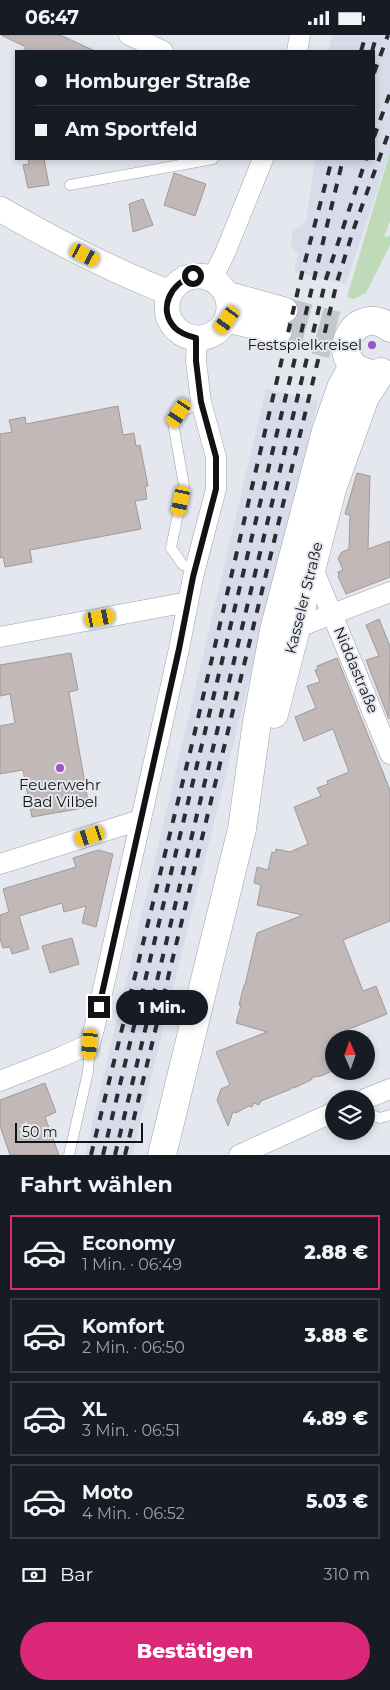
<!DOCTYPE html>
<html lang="de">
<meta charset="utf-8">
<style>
:root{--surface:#171b24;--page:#20242c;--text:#f1f3f6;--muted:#9ea1a6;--line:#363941;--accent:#db2777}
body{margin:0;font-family:Montserrat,sans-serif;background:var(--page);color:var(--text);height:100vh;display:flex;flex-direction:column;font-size:19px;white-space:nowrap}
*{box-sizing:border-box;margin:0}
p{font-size:16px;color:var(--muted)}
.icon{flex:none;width:28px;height:28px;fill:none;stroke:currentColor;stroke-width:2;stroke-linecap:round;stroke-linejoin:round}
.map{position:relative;height:1120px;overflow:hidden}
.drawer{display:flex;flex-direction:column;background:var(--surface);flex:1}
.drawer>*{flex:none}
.guide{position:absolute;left:15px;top:15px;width:360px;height:110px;border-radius:0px;box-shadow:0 2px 8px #0003;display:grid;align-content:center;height:110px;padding:0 20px;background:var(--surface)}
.needle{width:32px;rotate:358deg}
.buttons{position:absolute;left:325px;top:995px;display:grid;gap:10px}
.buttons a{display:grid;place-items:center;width:50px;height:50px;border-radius:50%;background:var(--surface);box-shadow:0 2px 8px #0003;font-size:25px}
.scale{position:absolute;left:15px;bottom:12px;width:128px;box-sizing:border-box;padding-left:5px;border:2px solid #111214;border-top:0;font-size:14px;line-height:18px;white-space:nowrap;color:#111214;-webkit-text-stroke:4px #e4e7ee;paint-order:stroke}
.end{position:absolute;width:22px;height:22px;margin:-11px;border:6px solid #111214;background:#fff;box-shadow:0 0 0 2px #fff}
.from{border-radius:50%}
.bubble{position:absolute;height:35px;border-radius:18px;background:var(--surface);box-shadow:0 2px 8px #0003;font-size:16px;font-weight:800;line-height:35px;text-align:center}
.car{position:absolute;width:15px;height:30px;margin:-15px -8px;border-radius:6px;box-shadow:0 0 4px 1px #0007;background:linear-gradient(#f5c518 24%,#345 0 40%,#f5c518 0 76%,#345 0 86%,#f5c518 0)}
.guide b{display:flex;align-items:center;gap:18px;height:48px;font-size:19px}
.guide b+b{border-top:1px solid var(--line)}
.guide i{width:12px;height:12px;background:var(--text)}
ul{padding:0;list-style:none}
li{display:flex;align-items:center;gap:15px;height:75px;margin:0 10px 8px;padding:0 10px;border:2px solid var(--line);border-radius:0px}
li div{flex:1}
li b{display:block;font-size:19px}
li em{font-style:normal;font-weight:800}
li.on{border-color:var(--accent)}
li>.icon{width:45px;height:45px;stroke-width:1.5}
h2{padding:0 20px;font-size:22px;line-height:60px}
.pay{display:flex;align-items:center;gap:12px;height:55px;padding:0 20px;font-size:19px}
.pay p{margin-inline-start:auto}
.cta{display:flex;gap:10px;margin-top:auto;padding:10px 20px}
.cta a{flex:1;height:58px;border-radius:30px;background:var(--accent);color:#fff;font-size:20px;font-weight:800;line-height:58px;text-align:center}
.status{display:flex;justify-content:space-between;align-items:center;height:35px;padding:0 25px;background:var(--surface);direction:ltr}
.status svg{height:14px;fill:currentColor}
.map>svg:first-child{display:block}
.built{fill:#d7dbea}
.green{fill:#bfdab8}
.building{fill:#c2b8b7;stroke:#a29998}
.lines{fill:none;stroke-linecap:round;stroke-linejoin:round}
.tertiary-tunnel{stroke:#c4c7cd;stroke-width:25;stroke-dasharray:25 12;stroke-linecap:butt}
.service-casing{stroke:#9fa1a9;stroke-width:11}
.minor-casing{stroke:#9fa1a9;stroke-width:21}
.tertiary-casing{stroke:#9fa1a9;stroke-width:26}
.secondary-casing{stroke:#9fa1a9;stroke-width:29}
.service{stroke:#fff;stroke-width:10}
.minor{stroke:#fff;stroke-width:20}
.tertiary{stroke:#fff;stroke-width:25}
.secondary{stroke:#fff;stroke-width:28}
.rail{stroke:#2b2c2f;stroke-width:4;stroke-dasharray:9 9;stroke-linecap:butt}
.route{stroke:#111214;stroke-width:6}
.poi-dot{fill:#9955c9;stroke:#e4e7ee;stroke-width:2}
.labels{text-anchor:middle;stroke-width:4;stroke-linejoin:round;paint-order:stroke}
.poi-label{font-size:15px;fill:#111214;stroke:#e4e7ee;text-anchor:end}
.street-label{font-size:15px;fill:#111214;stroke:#e4e7ee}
</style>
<div class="status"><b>06:47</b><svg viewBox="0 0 49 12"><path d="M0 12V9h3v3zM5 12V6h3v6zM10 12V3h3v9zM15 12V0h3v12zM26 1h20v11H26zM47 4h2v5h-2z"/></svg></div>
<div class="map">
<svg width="390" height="1120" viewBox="0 0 390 1120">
<rect width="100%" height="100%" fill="#e4e7ee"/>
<!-- built -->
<g class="built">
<path d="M332,0H390V116L346,249L294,237L298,219L291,210L293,196L306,187L315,124H374V16H329Z"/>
<path d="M266,354L318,366L132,1120H85Z"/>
</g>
<!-- green -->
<path class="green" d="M390,117V186L384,202L390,201V210L366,258L354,264L347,262Z"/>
<!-- building -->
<g class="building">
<path d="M1,0H60L95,16H23L26,12Z"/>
<path d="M28,124H44L49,150L28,153L23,130L29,129Z"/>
<path d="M174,138L206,149L195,181L164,170Z"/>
<path d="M143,164L153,190L133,197L129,169Z"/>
<path d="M118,371L123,400L134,398L136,411L140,410L148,451H145L147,464L135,466L141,494L30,515L32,527L5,532L3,522L0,523V399L12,397L9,385L25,382L26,389Z"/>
<path d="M357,438L370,441L368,514L390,506V542L346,559L338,541L339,540L338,537L343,535L338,523L342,517L349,514L350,480L345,479Z"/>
<path d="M379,584L390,611L389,684L366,625L379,621L366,590Z"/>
<path d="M71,618L78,655L69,657L89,772L32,782L23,735L0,739V691L15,688L10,659L0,661V630Z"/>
<path d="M337,623L390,755V886L343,905L363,956L376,951L387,979L334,1000V1035L321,1041L313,1042L311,1045L294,1053L292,1052L291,1054L261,1066L259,1070L254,1068L252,1072L249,1071L236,1078L233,1077L228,1091L217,1065L221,1054L230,1050L216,1017L267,997L236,988L241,970H239L244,950H245L257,898L303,880L257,870L261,850L254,848L257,832L268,835L272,817L275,818L276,814L290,817L308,809L294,772L321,761L317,753L328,749L327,746L349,737L333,694L304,706L295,682L316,673L307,651L320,647L315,635L318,634L317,631Z"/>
<path d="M98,815L113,819L96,892L82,888L86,871L64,877L62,868L19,881L29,914L12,919L10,912L3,913L0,904V880L9,877L3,854L76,832L73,823Z"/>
<path d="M72,903L79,929L50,938L42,911Z"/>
<path d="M45,1048L56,1077L45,1082L59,1120H10L0,1091V1065Z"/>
</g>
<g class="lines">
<!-- tertiary-tunnel -->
<g class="tertiary-tunnel">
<path d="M285,275L337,289"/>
<path d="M279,297L332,311"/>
</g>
<defs>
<g id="service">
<path d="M70,150L213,124"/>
<path d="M195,533L183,530L171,513L184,450L173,388L179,378L201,367"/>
<path d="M366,1072L369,1079L380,1083L390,1080"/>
<path d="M69,1120L88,1037L90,1009"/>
</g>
<g id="minor">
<path d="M129,0L163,16"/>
<path d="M297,16L300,0"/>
<path d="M212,244L225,218L263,124"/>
<path d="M312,531L390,719"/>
<path d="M296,593L390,557"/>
<path d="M0,602L188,567"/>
<path d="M0,829L140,785"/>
<path d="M0,1046L61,1022L90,1009L95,990L179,614L193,542L216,454V422L201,367L196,326L197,303"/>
<path d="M365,1064L390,1054"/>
<path d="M239,1120L334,1077"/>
</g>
<g id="tertiary">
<path d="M0,174C55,206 111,235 170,258"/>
<circle cx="198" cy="272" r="31"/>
<path d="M227,259L285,275"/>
<path d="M227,285L279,297"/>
</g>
<g id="secondary">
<path d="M368,338C324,328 354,265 390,293"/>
<path d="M274,679L332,454L365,362L381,337"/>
<path d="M162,1120L242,794L257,687L274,595L326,396L341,353L353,331"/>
</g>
</defs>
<!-- service casing -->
<use href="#service" class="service-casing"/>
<!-- minor casing -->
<use href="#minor" class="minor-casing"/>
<!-- tertiary casing -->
<use href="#tertiary" class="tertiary-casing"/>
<!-- secondary casing -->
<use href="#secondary" class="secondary-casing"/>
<!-- service -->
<use href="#service" class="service"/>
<!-- minor -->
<use href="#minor" class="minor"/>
<!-- tertiary -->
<use href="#tertiary" class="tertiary"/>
<!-- secondary -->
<use href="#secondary" class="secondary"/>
<!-- rail -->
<g class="rail">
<path d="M361,16L366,0"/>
<path d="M372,16L377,0"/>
<path d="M374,38L388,0"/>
<path d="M374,102L390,58"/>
<path d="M91,1120L192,709L302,238L332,124"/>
<path d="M103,1120L343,124"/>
<path d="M115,1120L326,244L366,124"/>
<path d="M125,1120L337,247L354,193L390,94"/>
</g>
</g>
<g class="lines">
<!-- route -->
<path class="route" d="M99,972L179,614L193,542L216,454V422L201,367L196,326V303C189,301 181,299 175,293C157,274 171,248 193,241"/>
</g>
<!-- markers -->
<g class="poi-dot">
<circle cx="372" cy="310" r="5"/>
<circle cx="60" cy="733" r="5"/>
</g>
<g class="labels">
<!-- poi labels -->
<g class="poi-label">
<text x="362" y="315">Festspielkreisel</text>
<text x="60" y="755" text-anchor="middle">Feuerwehr<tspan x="60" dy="17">Bad Vilbel</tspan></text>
</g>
<!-- street labels -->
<g class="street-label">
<text transform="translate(304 563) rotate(-76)" y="5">Kasseler Straße</text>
<text transform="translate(356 635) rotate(67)" y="5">Niddastraße</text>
</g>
</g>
</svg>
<div class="buttons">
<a><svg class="needle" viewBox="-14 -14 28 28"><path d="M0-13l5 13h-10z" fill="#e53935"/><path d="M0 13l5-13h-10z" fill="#9ea1a6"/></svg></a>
<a><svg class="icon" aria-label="layers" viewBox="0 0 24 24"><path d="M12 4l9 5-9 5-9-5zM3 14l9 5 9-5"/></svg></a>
</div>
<div class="scale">50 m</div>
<i class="end from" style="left:193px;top:241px"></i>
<i class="end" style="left:99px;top:972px"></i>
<div class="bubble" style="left:116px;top:955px;width:92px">1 Min.</div>
<i class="car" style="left:85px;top:220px;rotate:117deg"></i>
<i class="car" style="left:227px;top:285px;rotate:216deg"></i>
<i class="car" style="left:179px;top:378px;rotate:213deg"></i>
<i class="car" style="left:181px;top:466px;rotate:192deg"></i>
<i class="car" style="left:100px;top:583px;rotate:79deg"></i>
<i class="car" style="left:90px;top:801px;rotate:252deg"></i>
<i class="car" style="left:90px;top:1009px;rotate:185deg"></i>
<div class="guide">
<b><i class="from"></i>Homburger Straße</b>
<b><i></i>Am Sportfeld</b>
</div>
</div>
<section class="drawer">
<h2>Fahrt wählen</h2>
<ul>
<li class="on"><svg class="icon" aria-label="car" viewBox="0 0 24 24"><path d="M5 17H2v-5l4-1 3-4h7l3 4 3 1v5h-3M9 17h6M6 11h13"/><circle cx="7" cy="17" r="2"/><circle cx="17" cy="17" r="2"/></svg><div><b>Economy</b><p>1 Min. · 06:49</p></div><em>2.88 €</em></li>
<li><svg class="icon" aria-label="car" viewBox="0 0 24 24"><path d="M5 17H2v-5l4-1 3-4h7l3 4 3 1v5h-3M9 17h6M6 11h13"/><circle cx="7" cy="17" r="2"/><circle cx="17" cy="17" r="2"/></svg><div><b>Komfort</b><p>2 Min. · 06:50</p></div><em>3.88 €</em></li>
<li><svg class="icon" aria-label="car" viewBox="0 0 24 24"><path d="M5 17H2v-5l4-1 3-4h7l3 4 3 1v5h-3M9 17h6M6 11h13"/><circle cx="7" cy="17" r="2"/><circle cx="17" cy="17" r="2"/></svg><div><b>XL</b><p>3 Min. · 06:51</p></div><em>4.89 €</em></li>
<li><svg class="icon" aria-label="car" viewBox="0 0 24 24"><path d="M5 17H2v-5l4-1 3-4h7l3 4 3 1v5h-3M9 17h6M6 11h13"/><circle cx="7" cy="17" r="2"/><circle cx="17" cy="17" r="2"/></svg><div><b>Moto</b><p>4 Min. · 06:52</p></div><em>5.03 €</em></li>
</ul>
<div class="pay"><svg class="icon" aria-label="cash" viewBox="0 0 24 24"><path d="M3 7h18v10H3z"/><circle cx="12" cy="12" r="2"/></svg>Bar<p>310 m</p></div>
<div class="cta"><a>Bestätigen</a></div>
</section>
